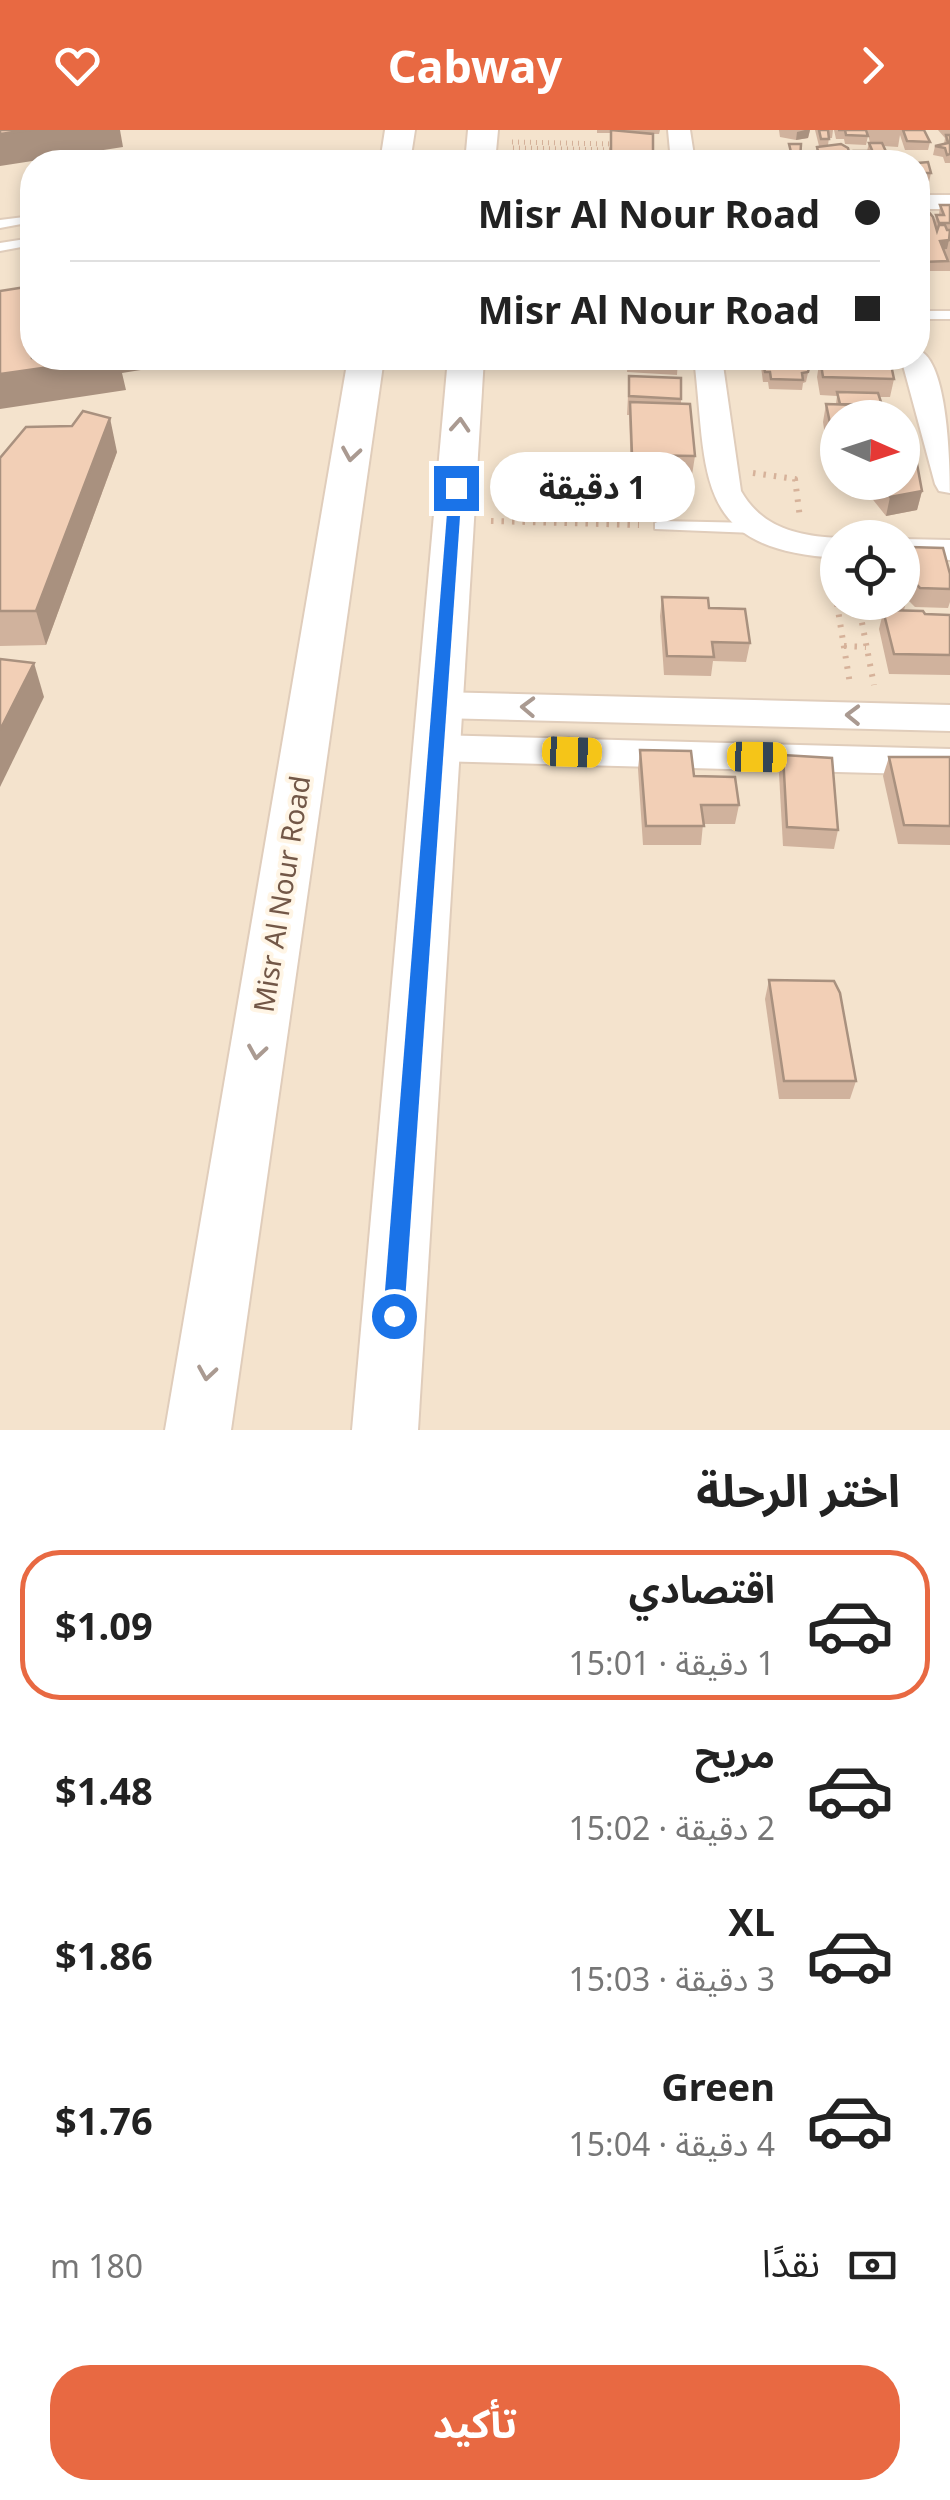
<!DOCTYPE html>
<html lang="ar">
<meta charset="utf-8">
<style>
:root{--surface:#fff;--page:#f2f2f2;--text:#222;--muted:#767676;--line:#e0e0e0;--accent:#e86942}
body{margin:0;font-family:"Noto Sans","Noto Sans Arabic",sans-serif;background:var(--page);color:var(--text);direction:rtl;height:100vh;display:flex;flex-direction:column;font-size:38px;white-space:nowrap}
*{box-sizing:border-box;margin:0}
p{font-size:32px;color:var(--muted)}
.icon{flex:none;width:55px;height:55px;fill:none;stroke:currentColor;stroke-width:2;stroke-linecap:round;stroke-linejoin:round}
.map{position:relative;height:1300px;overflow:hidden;direction:ltr}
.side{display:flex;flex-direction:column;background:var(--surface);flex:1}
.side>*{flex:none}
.hud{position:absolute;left:20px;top:20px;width:910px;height:220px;border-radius:40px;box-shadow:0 5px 15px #0003;direction:rtl;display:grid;align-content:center;height:220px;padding:0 50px;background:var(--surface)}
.needle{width:65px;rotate:93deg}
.tools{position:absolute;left:820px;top:270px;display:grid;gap:20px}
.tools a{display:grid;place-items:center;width:100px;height:100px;border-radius:50%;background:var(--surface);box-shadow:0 5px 15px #0003;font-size:50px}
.end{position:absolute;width:45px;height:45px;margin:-22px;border:12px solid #1a73e8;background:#fff;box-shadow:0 0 0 5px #fff}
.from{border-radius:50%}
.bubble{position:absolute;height:70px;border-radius:35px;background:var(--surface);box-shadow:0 5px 15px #0003;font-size:32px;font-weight:700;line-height:70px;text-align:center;direction:rtl}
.car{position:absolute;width:30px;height:60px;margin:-30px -15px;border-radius:12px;box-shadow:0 0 8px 2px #0007;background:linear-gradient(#f5c518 24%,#345 0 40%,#f5c518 0 76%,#345 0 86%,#f5c518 0)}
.hud b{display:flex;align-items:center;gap:35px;height:95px;font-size:38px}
.hud b+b{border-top:2px solid var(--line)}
.hud i{width:25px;height:25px;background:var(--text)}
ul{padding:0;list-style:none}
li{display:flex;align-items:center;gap:30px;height:150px;margin:0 20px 15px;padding:0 30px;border:5px solid transparent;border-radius:40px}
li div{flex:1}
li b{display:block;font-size:38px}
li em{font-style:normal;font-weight:700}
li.current{border-color:var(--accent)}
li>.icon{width:90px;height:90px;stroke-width:1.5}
h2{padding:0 50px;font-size:45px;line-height:120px}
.pay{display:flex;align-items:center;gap:25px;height:110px;padding:0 50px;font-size:38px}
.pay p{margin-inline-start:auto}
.cta{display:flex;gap:20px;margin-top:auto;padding:20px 50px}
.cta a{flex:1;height:115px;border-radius:40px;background:var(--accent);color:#fff;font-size:40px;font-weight:700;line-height:115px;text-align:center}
header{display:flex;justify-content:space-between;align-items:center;height:130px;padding:0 50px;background:var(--accent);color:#fff;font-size:45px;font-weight:700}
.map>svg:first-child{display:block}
.residential{fill:#f4e3cd;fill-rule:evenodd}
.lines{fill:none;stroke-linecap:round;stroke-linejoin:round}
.service-casing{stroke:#e0cdbb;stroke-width:4}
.minor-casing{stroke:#e0cdbb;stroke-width:4}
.tertiary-casing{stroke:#e0cdbb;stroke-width:4}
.path-far1{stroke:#d6b29a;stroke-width:5;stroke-dasharray:1 5;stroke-linecap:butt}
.path{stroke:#d6b29a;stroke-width:6;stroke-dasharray:2.5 8;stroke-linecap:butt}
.service{fill:#fff;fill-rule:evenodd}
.minor{fill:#fff;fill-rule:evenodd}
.tertiary{fill:#fff;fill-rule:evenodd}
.wall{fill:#d0b29d}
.shaded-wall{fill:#a9917f}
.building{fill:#f2cfb6;stroke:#a9917f;stroke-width:2.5}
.oneway{stroke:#aa9a91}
.route{fill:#1a73e8}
.labels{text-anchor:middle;stroke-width:8;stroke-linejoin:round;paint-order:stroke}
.street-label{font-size:28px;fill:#725747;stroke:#fff5e5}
</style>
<header><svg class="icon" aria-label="forward" viewBox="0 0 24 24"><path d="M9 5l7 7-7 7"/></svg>Cabway<svg class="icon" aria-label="heart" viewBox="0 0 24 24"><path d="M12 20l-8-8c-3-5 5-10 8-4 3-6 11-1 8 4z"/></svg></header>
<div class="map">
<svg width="950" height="1300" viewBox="0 0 950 1300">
<rect width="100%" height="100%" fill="#fcf1df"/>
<!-- residential -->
<path class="residential" d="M0,0H950V1300H0ZM32,32H918V228H32ZM838,288H902V352H838ZM838,408H902V472H838Z"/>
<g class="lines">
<defs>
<g id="service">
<path d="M32,86V92L0,98V90Z"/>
<path d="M32,108V115L0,121V113Z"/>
<rect x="918" y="181" width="32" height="8"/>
<path d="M660,391L754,393L761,398L754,403L655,399V393Z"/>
</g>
<g id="minor">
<path d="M668,0H690L695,32H671Z"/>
<rect x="918" y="65" width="32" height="14"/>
<path d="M918,220C948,229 950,335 950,363L939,361L935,354L901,228H918Z"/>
<path d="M694,228H722L741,361C762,398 798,406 838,408V428C691,420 708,344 694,228Z"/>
<path d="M902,409L950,410V430L902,429Z"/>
<path d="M438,562L950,575V601L438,588L425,584L420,575L425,566Z"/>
<path d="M435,605L950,619V645L435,631L422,627L417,618L422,609Z"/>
</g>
<g id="tertiary">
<path d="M385,0H415L410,32H380Z"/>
<path d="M468,0H498L495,32H465Z"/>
<path d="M348,228H384L231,1300H165Z"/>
<path d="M448,228H484L418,1300H352Z"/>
</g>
</defs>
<!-- service casing -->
<use href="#service" class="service-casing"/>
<!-- minor casing -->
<use href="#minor" class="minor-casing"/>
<!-- tertiary casing -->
<use href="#tertiary" class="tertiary-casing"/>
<!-- path-far1 -->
<g class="path-far1">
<path d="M512,12L615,14"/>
<path d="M513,18L615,20"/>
</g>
<!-- path -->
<g class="path">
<path d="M753,343L795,349L800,388"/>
<path d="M491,391L639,395"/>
<path d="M832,443L850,554"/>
<path d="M858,472L874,555"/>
<path d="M836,474L858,475"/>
<path d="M844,516L866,517"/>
</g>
<!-- service -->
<use href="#service" class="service"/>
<!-- minor -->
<use href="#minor" class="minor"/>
<!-- tertiary -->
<use href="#tertiary" class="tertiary"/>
</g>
<!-- wall -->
<g class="wall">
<path d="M597,0H660L659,4H653V32H610L611,3H597Z"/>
<path d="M779,0H810L808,8L796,10L780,7Z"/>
<path d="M815,0H833L832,8H829L828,15L851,30L850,32H817L815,25L817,17L819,16Z"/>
<path d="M834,0H866L868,6L866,15L845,14L844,9H836Z"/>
<path d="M867,0H924L930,12L928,20H905L900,5L898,17L883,16L889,28L888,32H872L869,26V32H853L854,21H867L869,13H870Z"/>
<path d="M938,0H950V33H945L943,27L933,25L935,16L944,14L945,8Z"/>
<path d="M918,33L931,43L929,52H918Z"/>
<path d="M918,75L935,93L936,85H939L940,75H950V141H920L919,136L918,142Z"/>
<path d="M628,228H678L677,245L627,242Z"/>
<path d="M762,228L809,238L806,252L803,253L802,260L769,259L768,252H763L761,237Z"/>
<path d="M820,228H885L884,230L894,249L890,267H880L838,288V312H826L823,292L826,274H836L837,266L820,265L817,247Z"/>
<path d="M629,246L681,248V274L695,326L692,345L631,344L629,285H627Z"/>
<path d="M117,322L46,515L0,516V328Z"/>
<path d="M847,352H902L922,361L917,380L886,386L870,366L848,364Z"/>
<path d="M910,417L950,444V472L948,478L915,477L908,470V466L904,480L925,484L950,485V545L889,544L879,499L883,483L868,485L865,472H902V434L906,449L905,436Z"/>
<path d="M662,467L709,478L750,513L746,532L713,531L711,546L664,545L660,486Z"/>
<path d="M640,620L694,646L739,675L735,694H703L701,715H643L638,639Z"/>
<path d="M783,625L838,700L834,719L783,716L779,644Z"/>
<path d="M889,627H950V715L898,714L883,646Z"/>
<path d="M769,850L856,951L850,969H779L765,869Z"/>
</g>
<!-- shaded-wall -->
<g class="shaded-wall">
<path d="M30,0H120L123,17L0,36V4Z"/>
<path d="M805,0H810L808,8L796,10L797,2Z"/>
<path d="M949,110L947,119L938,120L940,111Z"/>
<path d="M113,228H145L147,239L122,243L126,260L0,279V244Z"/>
<path d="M110,288L117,322L46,515L36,481Z"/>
<path d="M922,361L917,380L886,386L890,367Z"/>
<path d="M34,533L44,567L0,657V600Z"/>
</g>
<!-- building -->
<g class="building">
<path d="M0,0H30L0,4Z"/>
<path d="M611,0L653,4V23L611,22Z"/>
<path d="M819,0H828L829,9H821Z"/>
<path d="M838,0H866L868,6L846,5L845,0Z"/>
<path d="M903,0H924L930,12L907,11Z"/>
<path d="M946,5H950V24L947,25L945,18L935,16L948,13Z"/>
<path d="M869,13H882L889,28L875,27Z"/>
<path d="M789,14H801L800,30L802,32H782L780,22H791Z"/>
<path d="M841,14L848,18L851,30L820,29L817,17Z"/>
<path d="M854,21H869V32H857Z"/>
<path d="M928,32L931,43H918V33Z"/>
<path d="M918,75H923L933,87L937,101L939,95H945L947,100H950L949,110L940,111L948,131L922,132L918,112Z"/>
<path d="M940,75H950V93H939L936,85H944Z"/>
<path d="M32,156V228H113L0,244V161Z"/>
<path d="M628,228H678V235L627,232Z"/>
<path d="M762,228H798L800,236L809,238L808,242L802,243L803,250L771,249L770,242H765Z"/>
<path d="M820,228L890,230L894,249L823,247Z"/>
<path d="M629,246L681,248V269L629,266Z"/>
<path d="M837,262L878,263L882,275L840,274Z"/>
<path d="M630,272L690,274L695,326L632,325Z"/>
<path d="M826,274L888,276L890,288H838V293H830Z"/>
<path d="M83,281L110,288L36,481H0V328L26,297L72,296Z"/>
<path d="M902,323H915L922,361L890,367L879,352H902Z"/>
<path d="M910,417L943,418L950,444V459L920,458L913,451Z"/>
<path d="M902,434L909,461L902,462Z"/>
<path d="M662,467L708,468L709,478L745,479L750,513L712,512L714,527L667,526Z"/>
<path d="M883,480L923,481L925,484L950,485V525L894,524Z"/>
<path d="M0,529L34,533L0,600Z"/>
<path d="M640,620L691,621L694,646L735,647L739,675H701L704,696H646Z"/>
<path d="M783,625L832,628L838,700L787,697Z"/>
<path d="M889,627H950V696L904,695Z"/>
<path d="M769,850L834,851L840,863L856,951H784Z"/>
</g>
<!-- one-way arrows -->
<defs><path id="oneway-chevron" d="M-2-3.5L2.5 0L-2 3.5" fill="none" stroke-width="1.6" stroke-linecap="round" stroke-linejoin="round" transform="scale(2.5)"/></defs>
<g class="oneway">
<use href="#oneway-chevron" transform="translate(460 295) rotate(-86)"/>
<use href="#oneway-chevron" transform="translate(351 324) rotate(99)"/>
<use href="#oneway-chevron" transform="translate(528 577) rotate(-178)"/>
<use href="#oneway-chevron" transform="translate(853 585) rotate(-179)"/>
<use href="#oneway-chevron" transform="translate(257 922) rotate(99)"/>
<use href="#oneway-chevron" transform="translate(207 1243) rotate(99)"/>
</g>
<!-- route -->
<path class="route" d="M456,354L462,358L404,1186L401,1194L394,1197L386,1194L383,1186L449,358Z"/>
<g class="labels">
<!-- street labels -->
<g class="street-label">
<text transform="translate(282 764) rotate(-81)" y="10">Misr Al Nour Road</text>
</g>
</g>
</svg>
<div class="tools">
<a><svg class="needle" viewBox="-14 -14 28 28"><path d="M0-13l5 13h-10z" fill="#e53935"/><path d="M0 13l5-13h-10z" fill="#767676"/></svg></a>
<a><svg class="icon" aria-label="locate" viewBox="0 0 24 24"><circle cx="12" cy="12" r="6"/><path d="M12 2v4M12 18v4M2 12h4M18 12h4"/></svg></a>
</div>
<i class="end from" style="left:394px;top:1186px"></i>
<i class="end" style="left:456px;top:358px"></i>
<div class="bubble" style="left:490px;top:322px;width:205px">1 دقيقة</div>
<i class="car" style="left:572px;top:622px;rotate:92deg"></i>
<i class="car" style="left:757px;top:627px;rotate:91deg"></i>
<div class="hud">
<b><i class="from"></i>Misr Al Nour Road</b>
<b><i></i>Misr Al Nour Road</b>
</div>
</div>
<section class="side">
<h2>اختر الرحلة</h2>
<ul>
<li class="current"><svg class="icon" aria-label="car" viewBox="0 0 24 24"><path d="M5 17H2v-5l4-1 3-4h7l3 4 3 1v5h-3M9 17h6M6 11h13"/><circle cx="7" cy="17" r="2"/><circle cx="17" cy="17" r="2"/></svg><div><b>اقتصادي</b><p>1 دقيقة · 15:01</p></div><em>$1.09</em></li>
<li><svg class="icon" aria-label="car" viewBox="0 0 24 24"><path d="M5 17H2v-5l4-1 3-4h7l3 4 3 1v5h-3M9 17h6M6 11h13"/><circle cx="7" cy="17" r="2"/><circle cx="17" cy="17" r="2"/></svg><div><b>مريح</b><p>2 دقيقة · 15:02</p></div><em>$1.48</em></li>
<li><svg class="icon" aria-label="car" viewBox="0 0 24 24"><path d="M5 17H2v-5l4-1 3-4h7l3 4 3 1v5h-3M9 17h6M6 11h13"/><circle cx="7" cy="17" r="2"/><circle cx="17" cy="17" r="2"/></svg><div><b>XL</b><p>3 دقيقة · 15:03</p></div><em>$1.86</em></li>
<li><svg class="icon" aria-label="car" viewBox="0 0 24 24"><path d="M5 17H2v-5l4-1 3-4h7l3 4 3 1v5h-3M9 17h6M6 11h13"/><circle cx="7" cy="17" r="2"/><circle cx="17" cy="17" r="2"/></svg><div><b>Green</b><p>4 دقيقة · 15:04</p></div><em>$1.76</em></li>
</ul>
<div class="pay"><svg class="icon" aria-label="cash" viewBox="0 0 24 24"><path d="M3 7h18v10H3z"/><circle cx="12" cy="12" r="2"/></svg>نقدًا<p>180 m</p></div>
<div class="cta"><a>تأكيد</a></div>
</section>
